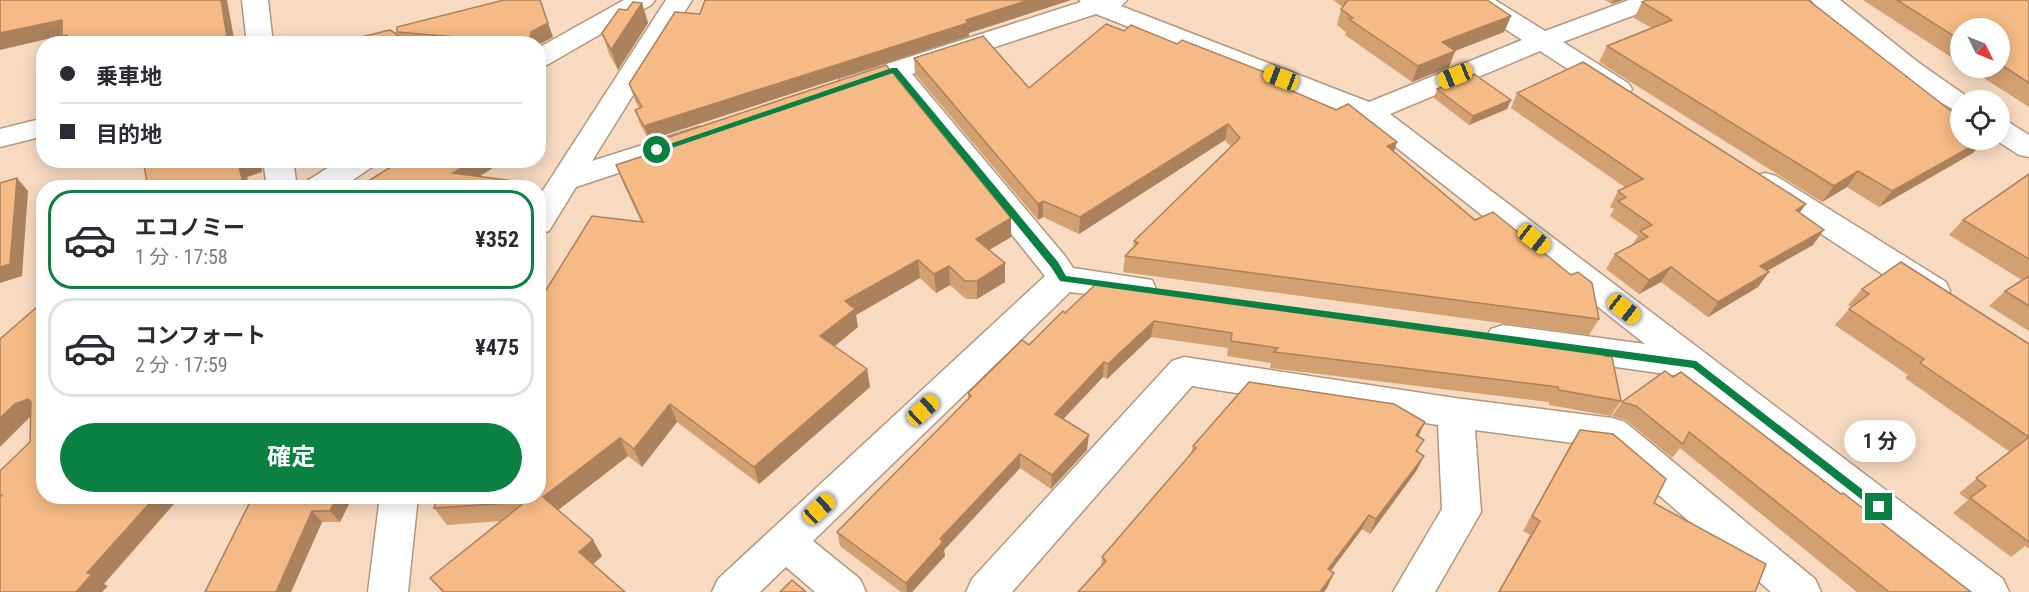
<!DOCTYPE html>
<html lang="ja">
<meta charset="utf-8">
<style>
:root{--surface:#fff;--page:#f2f2f3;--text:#2b2b33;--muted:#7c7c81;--line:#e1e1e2;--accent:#0b8043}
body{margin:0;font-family:"Roboto Condensed","Noto Sans JP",sans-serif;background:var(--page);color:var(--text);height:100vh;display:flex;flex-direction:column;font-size:22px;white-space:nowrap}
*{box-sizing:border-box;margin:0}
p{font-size:20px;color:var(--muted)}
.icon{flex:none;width:33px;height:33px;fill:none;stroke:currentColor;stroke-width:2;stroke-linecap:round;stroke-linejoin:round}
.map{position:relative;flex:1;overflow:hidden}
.sheet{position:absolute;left:36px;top:180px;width:510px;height:324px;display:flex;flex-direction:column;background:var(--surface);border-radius:24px;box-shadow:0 3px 15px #0003}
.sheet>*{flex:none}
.guide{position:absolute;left:36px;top:36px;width:510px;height:132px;border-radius:24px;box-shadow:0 3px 15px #0003;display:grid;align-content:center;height:132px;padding:0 24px;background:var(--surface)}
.needle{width:39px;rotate:133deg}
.fabs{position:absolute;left:1950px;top:18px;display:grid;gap:12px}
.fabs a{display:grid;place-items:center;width:60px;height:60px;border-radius:50%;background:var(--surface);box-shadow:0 3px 15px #0003;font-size:30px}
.end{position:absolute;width:27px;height:27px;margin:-14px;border:8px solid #0b8043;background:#fff;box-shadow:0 0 0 3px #fff}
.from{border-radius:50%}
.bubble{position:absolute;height:42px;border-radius:21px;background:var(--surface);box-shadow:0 3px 15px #0003;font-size:20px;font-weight:700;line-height:42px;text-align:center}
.car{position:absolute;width:18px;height:36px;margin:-18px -9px;border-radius:8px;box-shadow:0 0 4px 2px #0007;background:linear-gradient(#f5c518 24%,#345 0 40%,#f5c518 0 76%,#345 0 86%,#f5c518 0)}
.guide b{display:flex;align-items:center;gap:21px;height:57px;font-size:22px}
.guide b+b{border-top:2px solid var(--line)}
.guide i{width:15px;height:15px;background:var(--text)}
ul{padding:10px 0 0;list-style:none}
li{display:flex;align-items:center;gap:18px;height:99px;margin:0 12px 9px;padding:0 12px;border:3px solid var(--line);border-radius:24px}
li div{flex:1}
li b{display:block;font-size:22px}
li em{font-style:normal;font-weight:700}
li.selected{border-color:var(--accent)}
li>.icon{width:54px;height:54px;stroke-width:1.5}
.cta{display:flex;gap:12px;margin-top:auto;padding:12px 24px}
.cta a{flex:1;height:69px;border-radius:36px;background:var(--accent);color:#fff;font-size:24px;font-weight:700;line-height:69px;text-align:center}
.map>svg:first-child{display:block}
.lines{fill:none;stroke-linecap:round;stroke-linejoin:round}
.minor-casing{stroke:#b39880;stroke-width:3}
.minor{fill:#fff;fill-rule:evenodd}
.wall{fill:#d3a072}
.shaded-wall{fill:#ac825d}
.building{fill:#f5ba85;stroke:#ac825d;stroke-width:1.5}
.route{fill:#0b8043}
</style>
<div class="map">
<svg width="2029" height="592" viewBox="0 0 2029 592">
<rect width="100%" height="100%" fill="#f7dac0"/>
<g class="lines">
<defs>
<g id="minor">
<path d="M242,0H268L273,44H247Z"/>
<path d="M624,0H655L651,5L547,65L538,67V48Z"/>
<path d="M666,0H692L592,161L699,127L709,129L713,136L709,143L576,187L549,231L538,234V198Z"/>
<path d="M1079,0H1127L1121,6L1369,102L1522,40L1469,5L1465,0H1495L1545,31L1629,0H1665L1661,5L1563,42L1628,83L1632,89L1628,95L1618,97L1608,95L1540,51L1390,114L2003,579L2009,592H1958L1687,377L1503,351L1491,347L1486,338L1491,329L1503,325L1645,344L1359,118L1096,14L912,74L1065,256L1073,268L1152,280L1156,289L1152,298L1140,301L1070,292L813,541L860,579L866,592H815L786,567L760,592H712L718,579L1045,276L889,81L850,93L840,91L836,85L840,79L1081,2Z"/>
<path d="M1811,0H1840L1919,63L1972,100H1960V112C1939,107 1825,20 1811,0Z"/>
<path d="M44,118V136L0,147V129Z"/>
<path d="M2000,120L2010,123L2029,135V157L2019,155L1996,140H2000Z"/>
<path d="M263,160H293L297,188H267Z"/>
<path d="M340,160H376L372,167L341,188H303L307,181Z"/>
<path d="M1765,173L1776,176L1946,282L1950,291L1946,300L1934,303L1922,300L1754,190L1750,183L1754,176Z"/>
<path d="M1184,357L1455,398L1612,418L1625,422L1815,579L1821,592H1771L1603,447L1475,430L1481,512L1435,592H1393L1442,509L1438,425L1192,386L1012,592H966L972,579L1172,361Z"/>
<path d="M380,496H418L408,592H368Z"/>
</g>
</defs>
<!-- minor casing -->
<use href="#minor" class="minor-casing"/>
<!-- minor -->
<use href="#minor" class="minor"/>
</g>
<!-- wall -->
<g class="wall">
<path d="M705,0H1071L969,33V36L649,140L640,124L635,110L639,108L634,98L629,84L700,14Z"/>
<path d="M1333,0H1487L1511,16L1504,32L1455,51L1449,67L1412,82L1345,35L1346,32L1337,25L1341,9L1343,7Z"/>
<path d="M1605,0H1623L1612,4Z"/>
<path d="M1863,0H2027L2029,2V107L1968,68H2000V28H1960V63Z"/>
<path d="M1642,2L1960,140H1985L1973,153L1879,207L1847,187L1822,202L1599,62L1607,46L1652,28L1634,18Z"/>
<path d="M642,3L648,23L618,70L609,54L602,33L627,10Z"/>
<path d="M1124,31L1177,44L1272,75L1270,81L1394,152L1475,220L1599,319L1589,335L1123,272L1125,256L1133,248L1134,241L1231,147L1225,140L1079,234L1043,217L1038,220L915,74L914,58L1029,88Z"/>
<path d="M397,32L553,37L538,45V44H350L399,35Z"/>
<path d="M1437,89L1507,109L1469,125L1434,98Z"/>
<path d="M1517,93L1799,213L1813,245L1767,271L1758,287L1708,317L1661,282L1639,294L1606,269L1615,254L1632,245L1638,236L1610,216L1614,209L1610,207L1618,191L1626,188L1511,108Z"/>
<path d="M654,142L1011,218V237L989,250L1005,263V282L977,299H966L950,285L936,293L920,278L856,315L858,327L834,346L867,369L870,387L759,484L677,422L642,467L628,456L558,510L593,540L602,556L593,564L625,592H442L430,578L501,521L447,525L434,508L641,222L623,183L616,165L656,152Z"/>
<path d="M2029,174V331L1989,306L2005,291L2022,280L1949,235L1963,220Z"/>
<path d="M1862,289L2029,344V549L2025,546L2011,557L1953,513L1968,500L1959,493L2010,452L1905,378L1908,375L1835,325L1851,307L1848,305Z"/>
<path d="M1065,313L1605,356L1621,401L1611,416L1549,405V402L1270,368L1271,363L1227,356L1228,348L1151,337L1107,379L1103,377L1063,419L1087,450L1051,489L1020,468L944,550L945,556L912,592H901L840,546L837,532L968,399V393L1029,345Z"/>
<path d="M1673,377L1971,592H1857L1680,448L1672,458L1626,420L1612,416L1622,402Z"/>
<path d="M1580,430L1654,503L1755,592H1498L1530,535L1523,531L1570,445Z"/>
<path d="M1419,436L1417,470L1370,534L1362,529L1331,571L1328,586L1324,592H1078L1101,567L1102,557L1191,454L1193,446Z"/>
<path d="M253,496H353L340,522H322L291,592H205Z"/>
</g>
<!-- shaded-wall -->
<g class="shaded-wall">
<path d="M221,0H227L235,44H228Z"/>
<path d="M540,0L553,37L538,45V44H516L515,42L531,32Z"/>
<path d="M1029,0H1071L969,33V36L649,140L644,126Z"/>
<path d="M1614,0H1623L1612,4Z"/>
<path d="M642,3L648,23L618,70L611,50Z"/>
<path d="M1511,16L1504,32L1436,58L1442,42Z"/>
<path d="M62,20L73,33L0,50V33Z"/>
<path d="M1455,51L1449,67L1412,82L1418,66Z"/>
<path d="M1511,100L1507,109L1469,125L1473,116Z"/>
<path d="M1228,124L1225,140L1079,234L1080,217Z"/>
<path d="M1983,140H1985L1973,153L1879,207L1892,191Z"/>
<path d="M1397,142L1392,158L1387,146Z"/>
<path d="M246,160H261L262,172L247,177L250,188H242L238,163Z"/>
<path d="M474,160H505L462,188L453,173Z"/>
<path d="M1858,171L1847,187L1822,202L1834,186Z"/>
<path d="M17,178L28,191L22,276L0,283V267Z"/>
<path d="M522,182L525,188H518Z"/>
<path d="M1043,201V217L1038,220V204Z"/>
<path d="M1806,204L1795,219L1796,210Z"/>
<path d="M1011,218V237L977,257L976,239Z"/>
<path d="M1824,230L1813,245L1749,281L1760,266Z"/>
<path d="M918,260L920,278L856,315L858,327L824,355L820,336L845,301Z"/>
<path d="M1005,263V282L977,299V281Z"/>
<path d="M949,266L950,285L936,293L934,274Z"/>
<path d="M1671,267L1661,282L1639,294L1649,280Z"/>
<path d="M1769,272L1758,287L1708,317L1718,302Z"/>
<path d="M1154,321L1151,337L1107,379L1108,364Z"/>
<path d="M1104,362L1103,377L1054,429L1055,414Z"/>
<path d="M867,369L870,387L759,484L754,467Z"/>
<path d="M28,399L43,413L30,417L0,447V418L15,404Z"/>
<path d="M670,404L677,422L642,467L634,449Z"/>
<path d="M1425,422L1418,437L1416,435Z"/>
<path d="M1089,435L1087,450L1051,489L1052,475Z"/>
<path d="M620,438L628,456L553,514L543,497Z"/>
<path d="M1020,454V468L944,550L945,556L912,592H907L906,583L940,539Z"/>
<path d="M1424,456L1417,470L1370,534L1376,519Z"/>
<path d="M156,496H181L104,584L108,586L102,592H76L87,573Z"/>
<path d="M337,496H353L340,522L330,511Z"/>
<path d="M312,511L322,522L291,592H276Z"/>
<path d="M1369,515L1362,529L1322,582L1328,569Z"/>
<path d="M593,540L602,556L589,568L579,552Z"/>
<path d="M1334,573L1328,586L1324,592H1320Z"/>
</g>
<!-- building -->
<g class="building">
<path d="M0,0H221L228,44H67V35L62,36V20L0,33Z"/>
<path d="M504,0H540L548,23L531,32L530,38L515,42L397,32V27Z"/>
<path d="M705,0H1029L966,20L968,23L644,126L635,110L642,107L629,84L675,12L700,14Z"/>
<path d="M1348,0H1487L1511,16L1442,42L1455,51L1418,66L1349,19L1353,18L1341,9Z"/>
<path d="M1647,0H1808L1960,118V140H1983L1892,191L1858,171L1834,186L1607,46L1672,20L1642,2Z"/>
<path d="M1897,0H2027L2029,2V83L2000,64V28H1960V40Z"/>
<path d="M633,2L642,3L611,50L602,33L619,9L627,10Z"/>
<path d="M1106,24L1124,31L1131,25L1177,44L1182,40L1272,75L1267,80L1336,110L1348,104L1397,142L1387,146L1475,220L1493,212L1571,275L1578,272L1592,283L1599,319L1125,256L1138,243L1134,241L1240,138L1228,124L1080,217L1043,201L1038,204L914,58L983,36L1029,88Z"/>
<path d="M390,30L412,44H350L359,41L357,38Z"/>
<path d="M1583,62L1806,204L1796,210L1824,230L1760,266L1769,272L1718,302L1671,267L1649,280L1615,254L1648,237L1640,231L1652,225L1618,201L1626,197L1618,191L1643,179L1517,93Z"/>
<path d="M886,65L1011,218L976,239L1005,263L977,281H965L949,266L934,274L918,260L845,301L855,309L820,336L867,369L754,467L670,404L634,449L620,438L543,497L593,540L579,552L625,592H444L430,578L525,502L434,508L438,496H538V303L592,216L643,222L616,165L658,151L654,142Z"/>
<path d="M1474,74L1511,100L1473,116L1437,89Z"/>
<path d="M143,160H246L238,163L244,186L242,188H148Z"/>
<path d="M402,160H474L453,173L522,182L518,188H357Z"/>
<path d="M2029,174V259L1963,220Z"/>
<path d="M17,178L10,264L0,267V183Z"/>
<path d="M1901,262L2029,344V437L1920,363L1924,359L1849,309L1869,294L1862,289Z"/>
<path d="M2029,276V306L2005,291Z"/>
<path d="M1098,282L1604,351L1605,356L1612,357L1621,401L1559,390L1558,387L1274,352L1278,348L1231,341L1232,333L1154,321L1108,364L1104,362L1055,414L1089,435L1052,475L1020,454L940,539L943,542L906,583L837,532L971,396L968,393L1022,340L1029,345L1063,311L1065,313Z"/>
<path d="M44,301V496H156L87,573L92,574L76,592H0V497L2,495H0V471L30,442L31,402L28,399L15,404L0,418V339Z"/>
<path d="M1665,371L1673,377L1681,372L1841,494L1843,493L1971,592H1889L1689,432L1683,444L1636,406L1622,402Z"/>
<path d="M1249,382L1394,404L1425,422L1416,435L1424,440L1416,451L1424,456L1376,519L1369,515L1328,569L1334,573L1320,592H1078L1106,561L1102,557L1196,448L1193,446Z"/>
<path d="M1580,430L1613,434L1666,479L1654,503L1766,564L1755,592H1499L1540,521L1532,516Z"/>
<path d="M2029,437V542L1970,498L1986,486L1976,478Z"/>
<path d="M253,496H337L330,511H312L276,592H205Z"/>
<path d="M792,580L806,592H780Z"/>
</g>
<!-- route -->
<path class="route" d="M892,68H897L1058,262L1066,276L1696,361L1885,507L1883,510H1875L1693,368L1060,281L1051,267L893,73L660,152L652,150Z"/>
</svg>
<div class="fabs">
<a><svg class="needle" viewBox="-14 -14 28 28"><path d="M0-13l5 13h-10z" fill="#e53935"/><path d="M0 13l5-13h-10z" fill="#7c7c81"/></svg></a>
<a><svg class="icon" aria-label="locate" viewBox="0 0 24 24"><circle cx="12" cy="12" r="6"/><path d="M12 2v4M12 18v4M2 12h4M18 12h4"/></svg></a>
</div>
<i class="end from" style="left:657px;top:150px"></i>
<i class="end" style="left:1879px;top:507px"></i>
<div class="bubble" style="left:1844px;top:420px;width:72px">1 分</div>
<i class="car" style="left:1455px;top:76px;rotate:248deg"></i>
<i class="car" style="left:1281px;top:78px;rotate:291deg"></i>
<i class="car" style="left:1534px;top:239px;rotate:128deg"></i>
<i class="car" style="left:1624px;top:309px;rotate:128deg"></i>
<i class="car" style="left:923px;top:410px;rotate:47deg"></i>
<i class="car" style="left:819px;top:509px;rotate:47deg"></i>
<div class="guide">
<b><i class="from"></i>乗車地</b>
<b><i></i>目的地</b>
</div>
<section class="sheet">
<ul>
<li class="selected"><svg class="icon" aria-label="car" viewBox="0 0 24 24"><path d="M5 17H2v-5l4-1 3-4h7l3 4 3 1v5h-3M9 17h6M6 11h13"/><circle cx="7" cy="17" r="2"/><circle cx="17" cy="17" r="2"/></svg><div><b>エコノミー</b><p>1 分 · 17:58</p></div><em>¥352</em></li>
<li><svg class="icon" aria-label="car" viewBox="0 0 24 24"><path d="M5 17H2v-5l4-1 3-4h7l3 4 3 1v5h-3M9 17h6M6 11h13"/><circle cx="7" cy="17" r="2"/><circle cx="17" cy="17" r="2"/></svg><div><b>コンフォート</b><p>2 分 · 17:59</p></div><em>¥475</em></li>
</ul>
<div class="cta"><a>確定</a></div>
</section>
</div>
